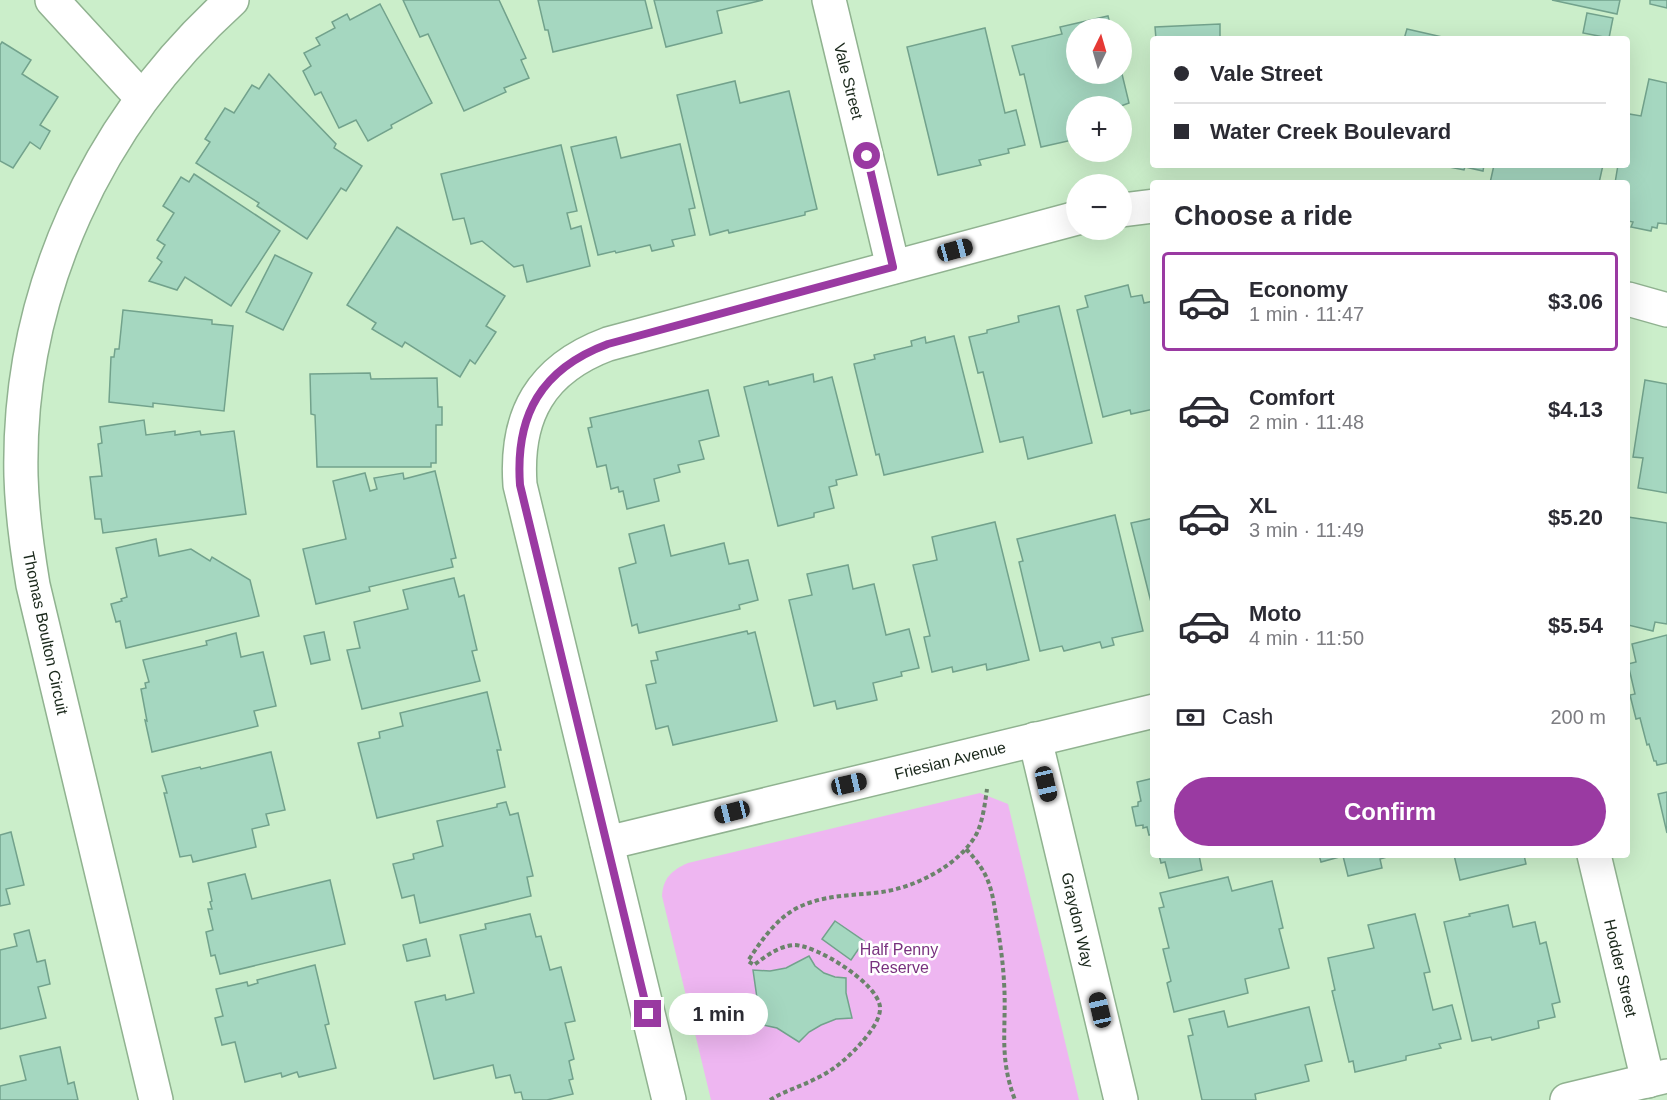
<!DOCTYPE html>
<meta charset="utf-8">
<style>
:root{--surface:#fff;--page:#f7f7f7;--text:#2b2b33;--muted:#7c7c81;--line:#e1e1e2;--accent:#9a3aa2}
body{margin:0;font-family:Helvetica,sans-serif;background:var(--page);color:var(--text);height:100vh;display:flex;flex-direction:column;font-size:22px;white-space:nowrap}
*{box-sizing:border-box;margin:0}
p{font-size:20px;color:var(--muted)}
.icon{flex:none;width:33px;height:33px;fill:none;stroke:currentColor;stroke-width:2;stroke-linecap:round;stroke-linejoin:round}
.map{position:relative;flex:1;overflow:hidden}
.sheet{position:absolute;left:1150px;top:180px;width:480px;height:678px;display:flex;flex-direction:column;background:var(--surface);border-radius:6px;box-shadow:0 6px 24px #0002}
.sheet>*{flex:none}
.banner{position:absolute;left:1150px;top:36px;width:480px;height:132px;border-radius:6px;box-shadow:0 6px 24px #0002;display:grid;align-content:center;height:132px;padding:0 24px;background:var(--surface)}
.needle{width:39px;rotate:5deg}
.controls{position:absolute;left:1066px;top:18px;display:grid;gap:12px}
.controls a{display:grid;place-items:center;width:66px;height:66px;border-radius:50%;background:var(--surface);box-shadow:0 6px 24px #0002;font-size:30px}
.end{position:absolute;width:27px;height:27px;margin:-14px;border:8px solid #9a3aa2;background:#fff;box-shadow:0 0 0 3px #fff}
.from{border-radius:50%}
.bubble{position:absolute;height:42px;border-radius:21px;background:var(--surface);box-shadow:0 6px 24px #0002;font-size:20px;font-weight:700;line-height:42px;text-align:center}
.car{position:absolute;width:18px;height:36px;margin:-18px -9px;border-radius:8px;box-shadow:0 0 4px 2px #0007;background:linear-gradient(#222 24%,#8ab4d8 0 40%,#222 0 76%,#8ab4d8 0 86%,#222 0)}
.banner b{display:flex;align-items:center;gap:21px;height:57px;font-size:22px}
.banner b+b{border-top:2px solid var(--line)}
.banner i{width:15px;height:15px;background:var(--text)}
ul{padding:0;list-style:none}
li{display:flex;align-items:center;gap:18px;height:99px;margin:0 12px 9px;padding:0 12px;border:3px solid transparent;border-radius:6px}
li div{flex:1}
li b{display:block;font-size:22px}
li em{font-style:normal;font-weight:700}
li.on{border-color:var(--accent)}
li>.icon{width:54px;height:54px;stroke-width:1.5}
h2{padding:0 24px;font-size:27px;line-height:72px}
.pay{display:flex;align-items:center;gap:15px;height:66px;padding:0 24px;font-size:22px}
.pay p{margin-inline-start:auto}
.primary-button{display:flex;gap:12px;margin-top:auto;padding:12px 24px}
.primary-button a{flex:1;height:69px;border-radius:36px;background:var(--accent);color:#fff;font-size:24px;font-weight:700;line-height:69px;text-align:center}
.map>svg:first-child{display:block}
.green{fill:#eeb6f1}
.building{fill:#a5d7c0;stroke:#72a28c;stroke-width:1.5}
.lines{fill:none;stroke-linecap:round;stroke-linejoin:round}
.minor-casing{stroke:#90b290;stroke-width:36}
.path{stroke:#6b836b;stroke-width:4;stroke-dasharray:4.5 3;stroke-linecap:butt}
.minor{stroke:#fff;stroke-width:33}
.route{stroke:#9a3aa2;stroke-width:8}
.labels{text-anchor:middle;stroke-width:5;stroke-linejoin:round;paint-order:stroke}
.street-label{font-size:16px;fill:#19271a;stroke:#fff}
.park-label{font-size:16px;fill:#79327f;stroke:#fff}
</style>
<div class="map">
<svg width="1667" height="1100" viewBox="0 0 1667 1100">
<rect width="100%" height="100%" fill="#cbeeca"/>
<!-- green -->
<path class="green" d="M980,793L1008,804L1079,1100H711L662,896C663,878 672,870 688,863Z"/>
<!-- building -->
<g class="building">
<path d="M403,0H499L526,58L521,60L529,78L504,88L506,92L464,111L428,34L420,37Z"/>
<path d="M538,0H645L652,28L553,52L548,30H545Z"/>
<path d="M654,0H763L717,11L722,33L666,47Z"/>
<path d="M1552,0H1620L1617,14Z"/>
<path d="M1650,0H1667V8L1650,4Z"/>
<path d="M380,4L432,103L391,125L392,128L368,141L356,120L339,128L321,92L315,95L303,71L311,66L304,53L320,45L316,38L335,28L332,22L347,14L350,20Z"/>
<path d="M1587,13L1613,18L1609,38L1583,33Z"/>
<path d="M1108,16L1111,28H1077V74H1122L1129,103L1121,106H1077V139L1041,147L1024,74L1020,75L1012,46L1062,34L1060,27Z"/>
<path d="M1220,24V39H1156L1155,27Z"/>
<path d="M985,28L1005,113L1016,110L1025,145L1008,149L1009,153L979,160L981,165L938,175L907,47Z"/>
<path d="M1407,29L1451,39H1404Z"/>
<path d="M2,42L31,60L22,74L58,97L40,125L50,131L40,149L30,142L13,168L0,161V45Z"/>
<path d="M269,74L336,144L334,148L362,166L346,191L341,188L307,239L257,206L259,203L196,163L210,142L205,139L225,108L234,113L252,85L259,89Z"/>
<path d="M1649,79L1667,83V224L1658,223L1657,228L1652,227L1651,231L1631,227L1633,222L1628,221V183H1615L1618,165H1628L1629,114L1641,116Z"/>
<path d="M735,81L740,103L789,91L817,209L805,212V215L729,233L728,230L710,235L677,95Z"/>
<path d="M1122,110L1126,127L1122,128Z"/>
<path d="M616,137L621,158L680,144L695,208L689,209L695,235L672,240L674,246L652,251L650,245L616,253L615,251L598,255L571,147Z"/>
<path d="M561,145L577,211L567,213L571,229L581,226L590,266L527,282L523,265L514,267L482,241L471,244L464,218L453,220L441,174Z"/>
<path d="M1439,165H1484L1483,171L1465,167L1464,170Z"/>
<path d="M1494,165H1603L1599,183H1490Z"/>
<path d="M194,174L280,231L231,306L185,277L177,290L149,281L162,262L157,258L165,245L157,240L174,213L163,206L181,177L189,182Z"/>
<path d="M397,227L505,296L486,326L496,332L475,364L470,360L460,377L405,342L402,347L372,329L376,323L347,305Z"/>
<path d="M275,255L312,273L283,330L246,312Z"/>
<path d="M1128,285L1131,297L1142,295L1144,303L1154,301V409L1131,414L1130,410L1103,417L1077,310L1088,307L1085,296Z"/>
<path d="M1059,306L1092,443L1028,459L1023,437L1000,442L983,372L978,373L969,337L987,333V330L1019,322L1018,316Z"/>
<path d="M123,310L212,320V324L233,326L224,411L153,403V407L109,402L111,357H114L115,349H119Z"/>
<path d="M954,336L983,452L884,475L879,454L876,455L854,364L875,359L874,355L912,346L911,341L925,337L926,343Z"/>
<path d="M370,373L371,379L437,378L438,407H442V425H436V463H431V467H317L315,415L311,414L310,374Z"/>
<path d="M813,374L814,382L832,377L857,475L836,480L837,485L829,487L834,508L814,513V517L778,526L744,387L768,381L769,385Z"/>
<path d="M1645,380L1667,384V493L1638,488L1643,458L1633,457Z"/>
<path d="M708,390L719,436L699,441L704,459L678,465L680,472L654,479L659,501L627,509L623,491L619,492L618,487L611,489L606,465L597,467L588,428L592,427L590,418Z"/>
<path d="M144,420L146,435L175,431V435L200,431L201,435L234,431L246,514L103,533L101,519H95L90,477L102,476L98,444L102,443L100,427Z"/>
<path d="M435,471L456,558L451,559L453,567L369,587L370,591L316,604L303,549L346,539L333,481L365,473L370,491L377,489L374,478L403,473L404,479Z"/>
<path d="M1115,515L1143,631L1112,638L1114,645L1102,648L1100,642L1064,651L1062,646L1040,651L1019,562L1023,561L1017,539Z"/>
<path d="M1628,517L1667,523V624L1655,622L1653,631L1628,625Z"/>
<path d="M1154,518V614L1131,523Z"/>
<path d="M995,522L1029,660L987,670L986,664L953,672L952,667L932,672L924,637L930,636L913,565L937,560L932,537Z"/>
<path d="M664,525L671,556L724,543L729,564L748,560L758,600L739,605L740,609L639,633L637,624L632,626L619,568L636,563L629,534Z"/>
<path d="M156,539L159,556L191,549L210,561L212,557L250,580L259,616L126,648L120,621L116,622L111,604L122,601L121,599L127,597L116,548Z"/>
<path d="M848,565L853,589L874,584L886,635L909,629L919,668L901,672L902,676L873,683L877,700L837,709L835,701L814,706L789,600L812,595L807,574Z"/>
<path d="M454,578L459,597L464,595L477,650L472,651L480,681L362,709L347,650L360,648L354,622L408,609L403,590Z"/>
<path d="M747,631L748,634L755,632L777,721L673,745L668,726L656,729L646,685L656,683L651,661L658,660L656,652Z"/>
<path d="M324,632L330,660L311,664L304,636Z"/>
<path d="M236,633L241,657L263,652L276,706L254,711L258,726L152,752L145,720L147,721L141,689L146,688L145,683L149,682L143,660L207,645L206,641Z"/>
<path d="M1667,635V763L1657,765L1656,761H1654L1649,744L1647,745L1640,718L1636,719L1630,695L1635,694L1628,664L1636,662L1632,644Z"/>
<path d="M487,692L501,750H497L505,787L377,818L358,743L380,738L379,732L403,726L400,713Z"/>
<path d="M271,752L285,810L266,814L269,825L252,829L256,847L193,862L191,855L180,857L164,793H167L162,776L200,767L201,769Z"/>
<path d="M1154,778V834L1149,835L1147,827L1143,828V825L1136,826L1132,807L1138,806V802L1141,801L1137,782Z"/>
<path d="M1667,792V833L1658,794Z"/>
<path d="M506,802L510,815L518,813L533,876L527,877L531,896L420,923L414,895L402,898L393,864L414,859L413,854L443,846L437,821L497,807V804Z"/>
<path d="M11,832L24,885L6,889L10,904L0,906V835Z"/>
<path d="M1159,855H1199L1202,870L1169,878L1165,862L1161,863Z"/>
<path d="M1319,855H1394L1380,859L1382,868L1348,876L1343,856L1321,862Z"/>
<path d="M1454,855H1524L1526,864L1460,880Z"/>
<path d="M245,874L252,899L330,880L345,944L220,974L215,955L211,956L206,932L213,930L208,909H212L210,902L212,901L208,883Z"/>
<path d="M1228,877L1232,891L1272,881L1283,928L1279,929L1289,968L1245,979L1248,993L1174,1012L1167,983L1171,981L1163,949L1169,948L1159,908L1164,907L1160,893Z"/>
<path d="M1508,905L1513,927L1535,922L1540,944L1546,942L1560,1002L1552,1004L1555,1017L1538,1021L1539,1028L1492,1040L1491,1037L1472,1041L1444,922L1470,916L1469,914Z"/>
<path d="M530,914L536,937L541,936L550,970L561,967L575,1021L565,1023L574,1059L569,1061L573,1079L569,1080L573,1094L547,1100H523L521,1092L515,1093L510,1075L496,1078L493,1065L434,1079L415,1002L445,995L446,1000L474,993L460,935L486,929L485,924Z"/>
<path d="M1415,914L1430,972L1424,973L1433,1010L1452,1005L1461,1039L1439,1044L1441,1048L1406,1056V1060L1355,1072L1353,1061L1349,1062L1332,991L1335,990L1328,958L1374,948L1368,925Z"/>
<path d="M835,921L864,941L851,960L822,939Z"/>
<path d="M29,930L37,962L45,960L50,984L38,987L46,1018L0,1029V950L17,946L14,934Z"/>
<path d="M426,939L430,956L407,961L403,945Z"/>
<path d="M809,956L815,966L824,973L835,977L846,978V993L852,1018L836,1019L821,1025L809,1032L799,1042L777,1028L754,1023L757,998L753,970L770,971L786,968Z"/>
<path d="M315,965L329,1024L325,1025L336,1068L299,1077L297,1072L282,1077L281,1073L245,1082L235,1042L222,1045L215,1018L223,1016L216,989L247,982L248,986L258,983L257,980Z"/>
<path d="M1309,1007L1322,1061L1305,1065L1309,1081L1255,1094L1256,1100H1202L1188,1036L1193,1035L1189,1019L1224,1011L1228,1027Z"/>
<path d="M60,1047L68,1084L74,1082L78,1100H0V1086L26,1080L20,1056Z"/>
</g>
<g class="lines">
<defs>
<g id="minor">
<path d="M52,0L142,98"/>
<path d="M829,0L893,267"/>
<path d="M1122,210L1154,206"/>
<path d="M1628,299L1667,310"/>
<path d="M1035,739L1121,1100"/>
<path d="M607,843L1154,711"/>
<path d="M1594,855L1648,1081"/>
<path d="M156,1100L33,585C27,549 22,513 21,476C17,293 97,122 232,0"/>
<path d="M669,1100L520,485C515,415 541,369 608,344L1077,218"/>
<path d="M1567,1100L1667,1076"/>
</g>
</defs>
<!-- minor casing -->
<use href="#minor" class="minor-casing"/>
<!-- path -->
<g class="path">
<path d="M966,849C990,874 992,889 997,923C1000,942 1003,962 1004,982C1007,1028 998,1055 1015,1100"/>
<path d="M770,1100C784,1091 800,1087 815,1079C833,1071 849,1057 862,1042C869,1034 881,1019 880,1007C878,983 816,945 794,945C779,946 766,956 754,965L748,961C761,941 776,919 797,908C825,894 853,896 882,892C916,887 960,865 977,833C983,820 985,803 987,789"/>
</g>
<!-- minor -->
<use href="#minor" class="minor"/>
</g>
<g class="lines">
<!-- route -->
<path class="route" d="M648,1014L520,485C515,415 541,369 608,344L893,267L867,156"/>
</g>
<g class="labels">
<!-- street labels -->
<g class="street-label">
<text transform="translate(849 81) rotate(76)" y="6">Vale Street</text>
<text transform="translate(46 633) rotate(78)" y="6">Thomas Boulton Circuit</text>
<text transform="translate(950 760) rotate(-14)" y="6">Friesian Avenue</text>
<text transform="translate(1078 920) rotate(77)" y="6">Graydon Way</text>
<text transform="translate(1621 968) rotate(77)" y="6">Hodder Street</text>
</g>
<!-- park labels -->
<g class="park-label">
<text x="899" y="955">Half Penny<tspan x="899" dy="18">Reserve</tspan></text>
</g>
</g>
</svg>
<div class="controls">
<a><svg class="needle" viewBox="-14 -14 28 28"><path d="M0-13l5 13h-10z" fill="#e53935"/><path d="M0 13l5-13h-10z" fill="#7c7c81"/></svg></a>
<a>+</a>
<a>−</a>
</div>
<i class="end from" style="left:867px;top:156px"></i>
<i class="end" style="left:648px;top:1014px"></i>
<div class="bubble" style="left:669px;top:993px;width:99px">1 min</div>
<i class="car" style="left:955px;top:250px;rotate:75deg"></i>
<i class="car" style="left:849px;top:784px;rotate:77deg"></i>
<i class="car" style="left:1046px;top:784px;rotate:167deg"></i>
<i class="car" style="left:732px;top:812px;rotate:256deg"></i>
<i class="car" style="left:1100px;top:1010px;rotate:347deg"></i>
<div class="banner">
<b><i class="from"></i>Vale Street</b>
<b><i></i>Water Creek Boulevard</b>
</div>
<section class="sheet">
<h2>Choose a ride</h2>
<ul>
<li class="on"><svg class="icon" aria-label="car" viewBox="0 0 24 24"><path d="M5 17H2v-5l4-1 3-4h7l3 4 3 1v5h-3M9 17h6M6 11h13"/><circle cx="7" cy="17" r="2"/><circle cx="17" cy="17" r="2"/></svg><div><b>Economy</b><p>1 min · 11:47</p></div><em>$3.06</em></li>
<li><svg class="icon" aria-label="car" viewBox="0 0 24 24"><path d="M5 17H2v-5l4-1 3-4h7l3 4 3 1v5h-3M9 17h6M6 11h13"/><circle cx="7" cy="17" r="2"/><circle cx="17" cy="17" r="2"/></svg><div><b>Comfort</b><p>2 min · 11:48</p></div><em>$4.13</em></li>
<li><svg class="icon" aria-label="car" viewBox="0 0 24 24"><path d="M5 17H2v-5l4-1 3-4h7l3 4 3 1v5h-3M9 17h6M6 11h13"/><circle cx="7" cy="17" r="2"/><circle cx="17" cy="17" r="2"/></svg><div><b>XL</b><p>3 min · 11:49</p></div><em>$5.20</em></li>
<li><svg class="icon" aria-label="car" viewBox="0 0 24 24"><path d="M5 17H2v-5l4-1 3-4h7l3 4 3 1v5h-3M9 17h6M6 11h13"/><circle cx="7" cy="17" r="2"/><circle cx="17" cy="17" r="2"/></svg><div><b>Moto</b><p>4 min · 11:50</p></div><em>$5.54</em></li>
</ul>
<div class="pay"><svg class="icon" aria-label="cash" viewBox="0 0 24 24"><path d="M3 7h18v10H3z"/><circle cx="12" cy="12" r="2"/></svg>Cash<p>200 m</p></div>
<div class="primary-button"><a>Confirm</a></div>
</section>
</div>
